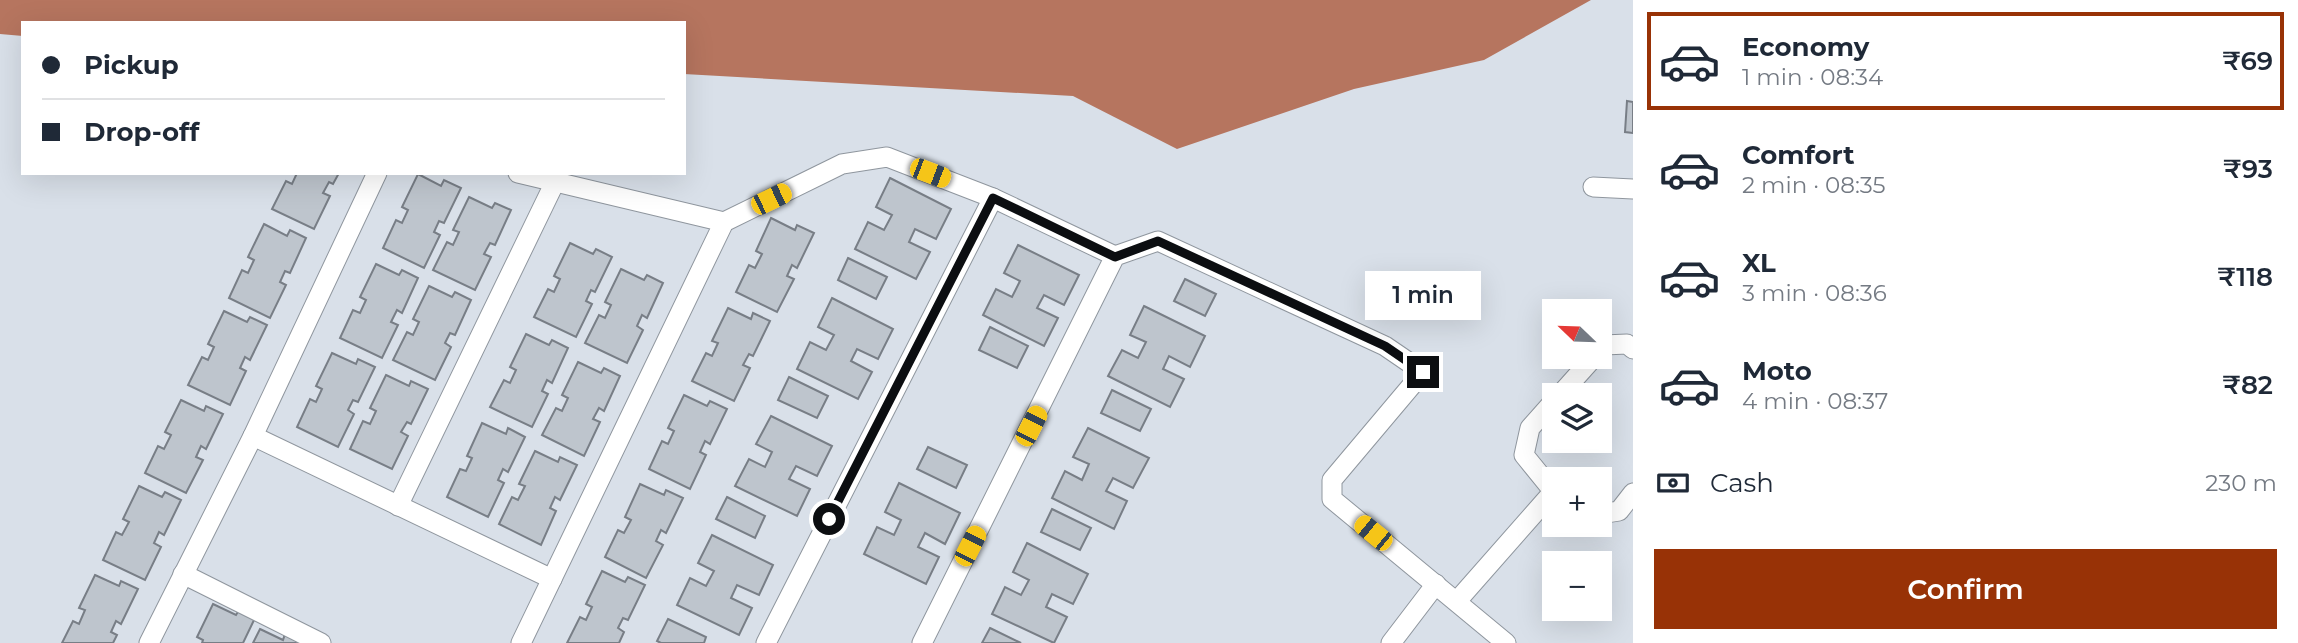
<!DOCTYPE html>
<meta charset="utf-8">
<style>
:root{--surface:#fff;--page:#f2f2f3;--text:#1f2937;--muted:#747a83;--line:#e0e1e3;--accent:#983206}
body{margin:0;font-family:Montserrat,sans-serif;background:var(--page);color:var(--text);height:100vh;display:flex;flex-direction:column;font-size:26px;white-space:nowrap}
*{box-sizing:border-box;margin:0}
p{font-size:23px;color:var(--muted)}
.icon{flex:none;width:38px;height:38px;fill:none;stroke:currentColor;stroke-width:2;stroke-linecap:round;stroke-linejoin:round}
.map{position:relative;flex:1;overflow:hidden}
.drawer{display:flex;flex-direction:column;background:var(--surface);width:665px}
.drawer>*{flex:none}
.hud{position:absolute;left:21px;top:21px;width:665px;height:154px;border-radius:0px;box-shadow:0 7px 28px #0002;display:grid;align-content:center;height:154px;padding:0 21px;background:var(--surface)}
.needle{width:46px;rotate:293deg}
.buttons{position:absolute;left:1542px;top:299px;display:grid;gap:14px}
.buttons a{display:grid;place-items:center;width:70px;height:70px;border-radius:0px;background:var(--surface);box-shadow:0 7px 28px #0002;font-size:35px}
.end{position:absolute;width:32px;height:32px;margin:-16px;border:9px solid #0c0e11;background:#fff;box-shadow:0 0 0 4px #fff}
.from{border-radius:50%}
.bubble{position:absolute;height:49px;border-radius:0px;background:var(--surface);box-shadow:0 7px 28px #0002;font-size:23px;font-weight:600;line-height:49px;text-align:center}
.car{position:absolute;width:21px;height:42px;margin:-21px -10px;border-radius:9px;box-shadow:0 0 5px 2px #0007;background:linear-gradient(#f5c518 24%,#345 0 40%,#f5c518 0 76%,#345 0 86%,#f5c518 0)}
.hud b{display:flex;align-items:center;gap:24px;height:66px;font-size:26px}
.hud b+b{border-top:2px solid var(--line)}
.hud i{width:18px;height:18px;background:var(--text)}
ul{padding:12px 0 0;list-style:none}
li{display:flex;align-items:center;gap:21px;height:98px;margin:0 14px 10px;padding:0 7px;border:4px solid transparent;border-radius:0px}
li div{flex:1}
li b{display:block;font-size:26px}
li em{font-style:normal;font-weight:600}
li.selected{border-color:var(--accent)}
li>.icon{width:63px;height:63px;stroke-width:1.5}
.pay{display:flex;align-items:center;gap:18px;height:77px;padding:0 21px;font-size:26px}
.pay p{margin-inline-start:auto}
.action{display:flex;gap:14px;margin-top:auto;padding:14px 21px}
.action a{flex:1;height:80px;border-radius:0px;background:var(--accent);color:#fff;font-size:28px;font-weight:600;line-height:80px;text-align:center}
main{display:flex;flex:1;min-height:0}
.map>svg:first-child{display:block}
.water{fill:#b6755f}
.building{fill:#bec5cd;stroke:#787e86;stroke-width:2}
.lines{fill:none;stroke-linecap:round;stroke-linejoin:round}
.minor-casing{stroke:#8f969e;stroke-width:21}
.minor{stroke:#fff;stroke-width:19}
.route{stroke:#0c0e11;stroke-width:9}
</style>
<main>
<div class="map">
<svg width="1633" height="643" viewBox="0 0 1633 643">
<rect width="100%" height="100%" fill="#d9e0e9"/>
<!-- water -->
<path class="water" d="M0,0H1591L1484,60L1354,89L1177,149L1073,96L684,74V23H23V36L0,34Z"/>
<!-- building -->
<g class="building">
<path d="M1627,101L1633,102V133L1625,132Z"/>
<path d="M297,173H339L333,184L329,182L323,193L330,196L314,229L272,209L286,181L292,184Z"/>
<path d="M418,174L441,186L444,180L461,188L444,223L439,221L434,232L440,235L424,268L383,248L396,220L402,223L408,210L402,207Z"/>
<path d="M890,178L951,209L936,239L915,229L909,242L930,252L916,279L855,249L868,222L884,230L892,215L876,207Z"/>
<path d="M469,197L492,208L495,203L511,210L495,245L490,243L484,254L491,257L475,290L433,270L447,242L453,245L459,232L453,230Z"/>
<path d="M771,218L795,230L797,225L814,233L797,268L792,265L787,276L794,279L777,312L736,292L749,265L755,268L762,254L756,251Z"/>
<path d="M264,224L287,236L290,230L306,238L290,273L285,271L280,282L286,285L270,318L229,298L242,270L248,273L254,260L248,257Z"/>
<path d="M570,243L593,254L596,249L612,257L595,292L591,290L586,301L592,304L576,337L534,317L548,289L554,292L560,279L554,276Z"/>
<path d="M1018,245L1079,275L1064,305L1044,295L1037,308L1058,318L1044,346L983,315L996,289L1012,297L1020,281L1004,273Z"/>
<path d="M848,258L887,277L876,299L838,280Z"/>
<path d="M376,264L399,275L402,270L418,278L402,313L397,310L391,322L398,325L382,358L340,338L353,310L360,313L366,300L360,297Z"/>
<path d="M621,269L644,280L647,275L663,283L647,318L642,315L637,326L643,330L627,363L585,343L599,315L605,318L611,305L605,302Z"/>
<path d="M1185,279L1216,294L1205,316L1174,301Z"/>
<path d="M429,286L452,297L455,292L471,300L455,335L450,333L445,343L451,347L435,380L393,360L407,332L413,335L419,322L413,319Z"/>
<path d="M832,298L893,329L878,359L857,349L851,361L872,372L858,399L797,369L810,342L826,350L834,335L818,327Z"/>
<path d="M1144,306L1205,336L1190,367L1169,356L1163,369L1184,379L1170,407L1108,376L1122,350L1138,358L1146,342L1130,335Z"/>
<path d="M728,308L751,319L753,313L770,321L753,356L749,354L743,365L750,368L734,401L692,381L706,353L712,356L718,343L712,341Z"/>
<path d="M224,311L247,322L250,317L267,325L250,360L245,357L240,368L246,371L230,405L188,385L202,357L208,360L214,347L208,344Z"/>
<path d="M990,327L1028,346L1017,368L979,350Z"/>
<path d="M526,334L549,345L552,340L568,348L552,383L547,380L542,391L548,394L532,427L490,407L504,380L510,383L516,370L510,367Z"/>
<path d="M332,353L356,364L358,359L375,367L358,402L353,400L348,410L354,414L338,447L297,427L310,399L316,402L322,389L316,386Z"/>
<path d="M578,362L601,373L604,368L620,376L604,411L599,408L593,419L600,422L584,456L542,435L556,408L562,411L568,398L562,395Z"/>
<path d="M386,375L409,386L411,381L428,389L411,424L407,422L401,432L408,436L392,469L350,449L363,421L370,424L376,411L370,408Z"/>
<path d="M789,377L828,396L817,418L778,400Z"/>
<path d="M1112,390L1151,409L1140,431L1101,413Z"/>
<path d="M684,395L707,406L710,401L727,409L710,444L705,441L700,452L706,455L690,489L649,469L662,441L668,444L674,431L668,428Z"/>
<path d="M181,400L204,411L206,406L223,414L206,449L201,446L196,457L203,460L186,493L145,473L158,446L164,449L171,435L165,432Z"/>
<path d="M771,416L832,446L817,476L796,466L789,479L810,489L797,516L735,486L749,459L765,467L772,452L756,444Z"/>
<path d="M482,423L506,434L508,428L525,437L508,472L503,469L498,480L504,483L488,517L447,497L460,469L466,471L472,458L467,456Z"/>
<path d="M1088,428L1149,458L1133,488L1113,478L1106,491L1127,501L1114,529L1052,498L1065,471L1082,480L1089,464L1073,457Z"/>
<path d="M928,447L967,465L956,488L917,469Z"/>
<path d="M535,451L558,462L560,457L577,465L560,500L555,497L550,508L556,511L541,545L499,524L512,497L518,500L525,486L519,484Z"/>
<path d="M899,483L960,513L945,544L925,533L918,547L939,557L926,584L864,554L877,527L894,535L901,520L885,512Z"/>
<path d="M640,484L664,495L666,490L683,498L666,533L661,530L656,541L663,545L646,578L605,557L618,530L624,533L631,520L625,517Z"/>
<path d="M139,486L162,497L165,492L181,500L164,535L159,532L154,543L161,547L145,580L103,560L116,532L122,535L129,522L123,519Z"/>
<path d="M727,497L765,516L755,538L716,519Z"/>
<path d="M1052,509L1091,528L1080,550L1041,532Z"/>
<path d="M712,535L773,565L759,595L737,585L731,598L752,608L739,635L677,605L690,578L706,586L714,571L698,563Z"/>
<path d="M1027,543L1088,574L1073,604L1052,594L1046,607L1067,617L1054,643L992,614L1005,587L1021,595L1029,580L1013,572Z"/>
<path d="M602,571L625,582L628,577L645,585L628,620L623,618L618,628L624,632L619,643H567L580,617L586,620L592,607L586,604Z"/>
<path d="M95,575L119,586L121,581L138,589L121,624L116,621L111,632L117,635L113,643H62L73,621L79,624L85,610L79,608Z"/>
<path d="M213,604L236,615L239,610L255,618L243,643H202L203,640L197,637Z"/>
<path d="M668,619L706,637L704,643H661L657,641Z"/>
<path d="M990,628L1021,643H982Z"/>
<path d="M260,629L283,640L285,634L302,643H253Z"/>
</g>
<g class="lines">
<defs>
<g id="minor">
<path d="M518,173L724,222"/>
<path d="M1593,187L1633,189"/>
<path d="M1600,350L1604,345L1627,344L1633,349"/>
<path d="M1559,396L1594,357"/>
<path d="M1554,401L1530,428L1524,455L1554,492"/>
<path d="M253,436L552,579"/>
<path d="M398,506L555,182"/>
<path d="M1600,514L1619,511L1633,493"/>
<path d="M183,574L321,643"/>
<path d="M1457,601L1553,492"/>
<path d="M149,643L253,436L377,173"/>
<path d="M521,643L724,222L842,164L887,157L993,198L1115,256"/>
<path d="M766,643L993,198"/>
<path d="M922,643L1115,256L1158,241L1385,346L1423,372L1332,480V499L1506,643"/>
<path d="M1391,643L1436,584"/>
</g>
</defs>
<!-- minor casing -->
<use href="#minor" class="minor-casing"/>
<!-- minor -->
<use href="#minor" class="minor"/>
</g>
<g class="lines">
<!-- route -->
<path class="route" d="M829,519L993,198L1115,257L1158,241L1385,346L1423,372"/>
</g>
</svg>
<div class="buttons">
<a><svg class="needle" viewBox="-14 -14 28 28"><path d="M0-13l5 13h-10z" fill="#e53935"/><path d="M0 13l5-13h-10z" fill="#747a83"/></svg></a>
<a><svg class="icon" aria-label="layers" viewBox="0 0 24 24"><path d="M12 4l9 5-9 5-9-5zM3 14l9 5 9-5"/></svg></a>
<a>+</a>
<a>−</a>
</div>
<i class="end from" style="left:829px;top:519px"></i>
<i class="end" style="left:1423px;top:372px"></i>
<div class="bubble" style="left:1365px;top:271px;width:116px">1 min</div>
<i class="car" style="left:930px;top:173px;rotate:111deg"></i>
<i class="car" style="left:771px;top:199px;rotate:64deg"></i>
<i class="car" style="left:1031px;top:426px;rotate:27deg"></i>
<i class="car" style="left:1373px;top:533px;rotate:309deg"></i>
<i class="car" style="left:970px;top:546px;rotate:27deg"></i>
<div class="hud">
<b><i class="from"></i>Pickup</b>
<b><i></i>Drop-off</b>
</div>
</div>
<section class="drawer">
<ul>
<li class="selected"><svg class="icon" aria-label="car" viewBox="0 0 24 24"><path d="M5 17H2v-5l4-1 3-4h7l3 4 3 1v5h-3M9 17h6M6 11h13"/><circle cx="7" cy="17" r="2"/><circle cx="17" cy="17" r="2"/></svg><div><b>Economy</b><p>1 min · 08:34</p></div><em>₹69</em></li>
<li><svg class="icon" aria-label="car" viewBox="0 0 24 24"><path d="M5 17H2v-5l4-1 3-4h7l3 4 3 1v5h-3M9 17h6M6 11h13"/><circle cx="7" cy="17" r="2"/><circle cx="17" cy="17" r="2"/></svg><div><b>Comfort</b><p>2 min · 08:35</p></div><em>₹93</em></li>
<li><svg class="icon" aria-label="car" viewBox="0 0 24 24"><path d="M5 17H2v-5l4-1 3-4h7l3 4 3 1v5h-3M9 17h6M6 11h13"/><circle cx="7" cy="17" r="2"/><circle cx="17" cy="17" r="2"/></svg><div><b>XL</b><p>3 min · 08:36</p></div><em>₹118</em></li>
<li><svg class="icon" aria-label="car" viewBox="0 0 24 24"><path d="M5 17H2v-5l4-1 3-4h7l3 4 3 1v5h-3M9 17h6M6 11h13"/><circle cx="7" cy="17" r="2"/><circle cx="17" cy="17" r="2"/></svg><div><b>Moto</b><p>4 min · 08:37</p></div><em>₹82</em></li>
</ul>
<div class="pay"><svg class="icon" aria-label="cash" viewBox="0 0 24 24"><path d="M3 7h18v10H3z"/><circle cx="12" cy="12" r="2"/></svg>Cash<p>230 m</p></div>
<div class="action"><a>Confirm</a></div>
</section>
</main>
